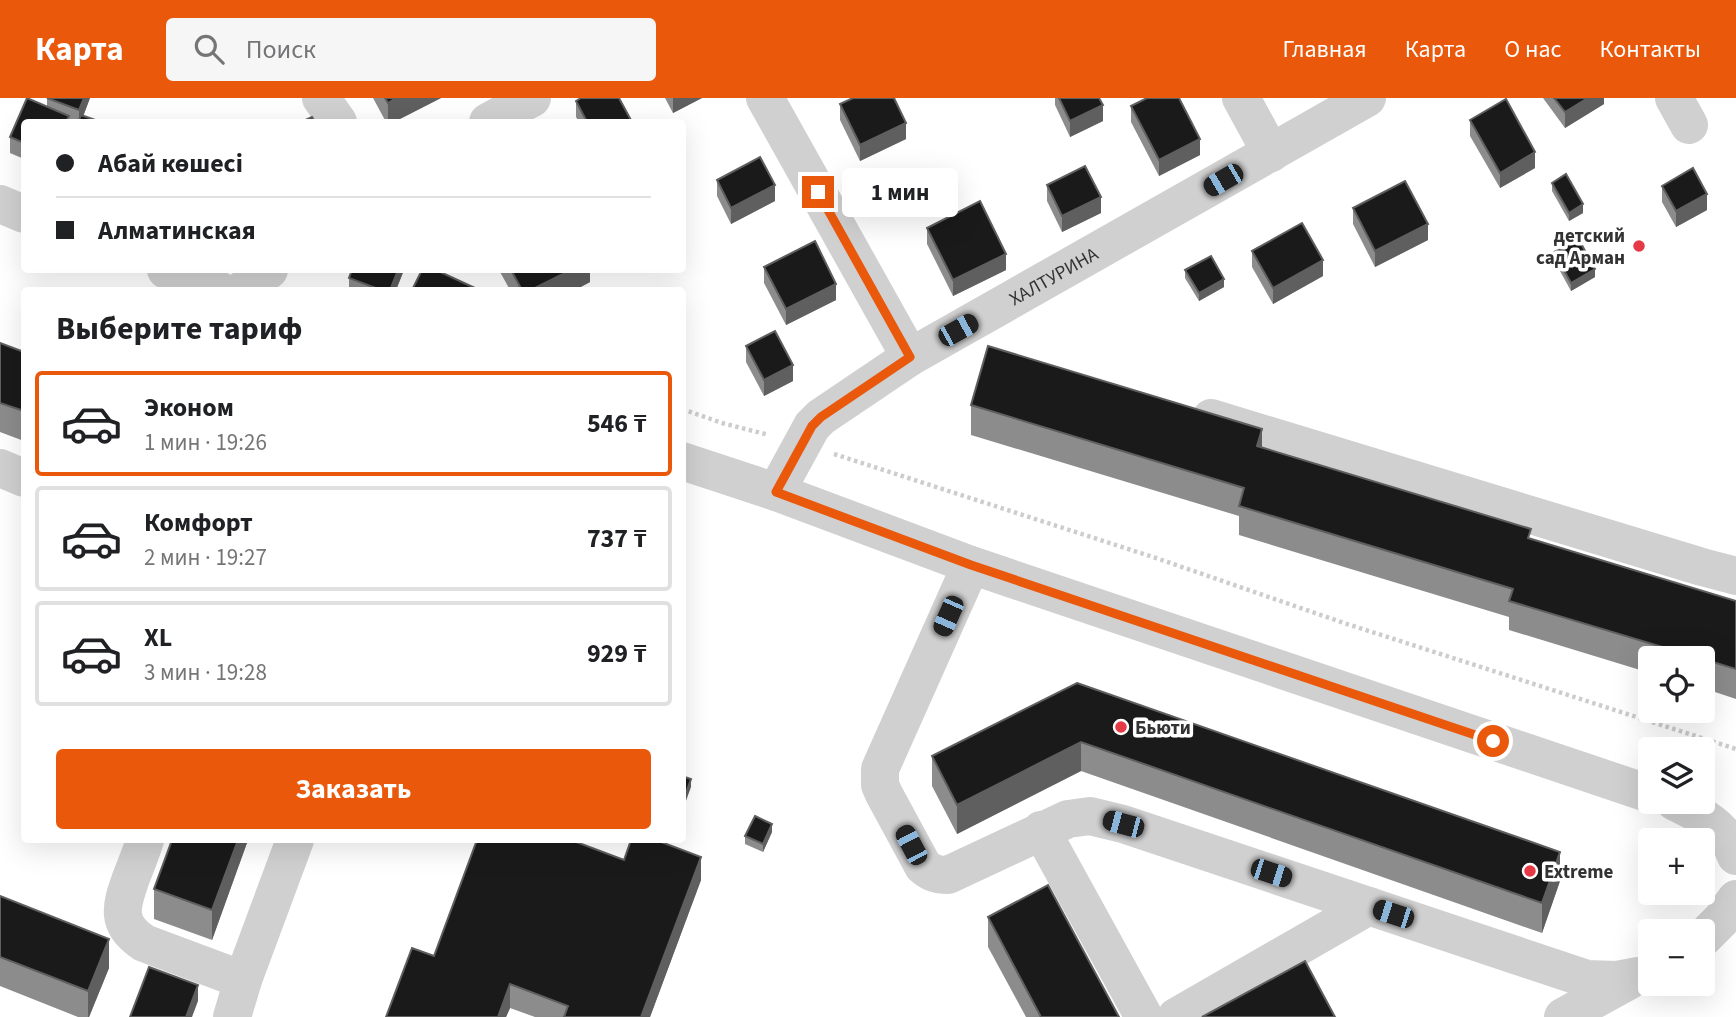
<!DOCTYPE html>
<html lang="ru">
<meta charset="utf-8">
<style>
:root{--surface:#fff;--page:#f6f6f6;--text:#202124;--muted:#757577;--line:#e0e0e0;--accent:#ea580c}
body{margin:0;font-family:"Source Sans 3",sans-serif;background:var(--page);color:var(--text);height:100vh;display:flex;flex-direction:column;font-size:26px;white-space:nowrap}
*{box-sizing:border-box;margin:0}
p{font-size:23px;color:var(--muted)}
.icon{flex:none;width:38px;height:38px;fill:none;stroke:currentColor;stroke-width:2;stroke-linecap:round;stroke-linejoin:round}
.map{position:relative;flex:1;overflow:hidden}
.drawer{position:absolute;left:21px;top:189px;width:665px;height:556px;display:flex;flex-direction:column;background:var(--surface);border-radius:7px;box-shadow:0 7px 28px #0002}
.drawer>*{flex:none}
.banner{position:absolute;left:21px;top:21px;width:665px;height:154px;border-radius:7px;box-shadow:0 7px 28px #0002;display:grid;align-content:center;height:154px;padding:0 35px;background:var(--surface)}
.controls{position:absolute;left:1638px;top:548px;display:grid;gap:14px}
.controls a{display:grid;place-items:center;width:77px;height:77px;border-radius:7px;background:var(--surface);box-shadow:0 7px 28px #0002;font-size:35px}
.end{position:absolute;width:32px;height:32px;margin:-16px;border:9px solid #ea580c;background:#fff;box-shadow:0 0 0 4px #fff}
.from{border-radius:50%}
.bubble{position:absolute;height:49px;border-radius:7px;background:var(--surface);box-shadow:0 7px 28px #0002;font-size:23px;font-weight:700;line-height:49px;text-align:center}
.car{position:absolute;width:21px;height:42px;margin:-21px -10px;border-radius:9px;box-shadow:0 0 5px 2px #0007;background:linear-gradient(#222 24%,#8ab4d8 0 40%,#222 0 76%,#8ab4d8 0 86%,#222 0)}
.banner b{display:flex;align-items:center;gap:24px;height:66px;font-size:26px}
.banner b+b{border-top:2px solid var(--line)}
.banner i{width:18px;height:18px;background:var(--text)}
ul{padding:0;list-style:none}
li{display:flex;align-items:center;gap:21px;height:105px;margin:0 14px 10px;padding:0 21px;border:4px solid var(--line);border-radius:7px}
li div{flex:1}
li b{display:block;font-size:26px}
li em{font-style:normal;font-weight:700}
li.current{border-color:var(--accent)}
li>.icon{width:63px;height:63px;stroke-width:1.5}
h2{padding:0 35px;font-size:32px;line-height:84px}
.cta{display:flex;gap:14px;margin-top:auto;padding:14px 35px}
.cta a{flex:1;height:80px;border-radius:7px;background:var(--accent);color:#fff;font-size:28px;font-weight:700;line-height:80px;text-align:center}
header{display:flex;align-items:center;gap:42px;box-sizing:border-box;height:98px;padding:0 35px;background:var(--accent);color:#fff}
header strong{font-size:33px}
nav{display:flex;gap:38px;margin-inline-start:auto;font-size:24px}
.search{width:490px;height:63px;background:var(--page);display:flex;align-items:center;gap:18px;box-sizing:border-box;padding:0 24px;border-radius:7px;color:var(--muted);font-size:26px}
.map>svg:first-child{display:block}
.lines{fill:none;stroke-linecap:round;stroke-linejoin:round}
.path{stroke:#cdcdcd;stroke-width:4.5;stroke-dasharray:3.5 3.5;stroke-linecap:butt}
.minor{stroke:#d0d0d0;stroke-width:38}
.wall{fill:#8c8c8c}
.shaded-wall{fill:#5f5f5f}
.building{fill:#1a1a1a;stroke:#5f5f5f;stroke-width:2}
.route{stroke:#ea580c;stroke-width:9}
.poi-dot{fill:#e63946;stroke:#fff;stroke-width:2.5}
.labels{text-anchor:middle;stroke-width:7;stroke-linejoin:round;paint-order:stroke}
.poi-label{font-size:19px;font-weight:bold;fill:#333;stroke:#fff;text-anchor:start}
.street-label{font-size:19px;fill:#333;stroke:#fff}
</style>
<header>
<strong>Карта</strong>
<div class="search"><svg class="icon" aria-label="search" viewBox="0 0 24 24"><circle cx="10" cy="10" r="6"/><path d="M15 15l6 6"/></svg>Поиск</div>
<nav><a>Главная</a><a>Карта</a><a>О нас</a><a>Контакты</a></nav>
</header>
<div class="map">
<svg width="1736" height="919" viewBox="0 0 1736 919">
<rect width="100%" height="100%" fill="#fff"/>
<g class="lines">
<!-- path -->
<g class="path">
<path d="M682,311L722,325L769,337"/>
<path d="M834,356L1156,460L1344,525L1736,651"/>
</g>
<!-- minor -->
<g class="minor">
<path d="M321,0L338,24"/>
<path d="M765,0L910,259"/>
<path d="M1241,0L1271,55"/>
<path d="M1674,0L1689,27"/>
<path d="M488,24L532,0"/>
<path d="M0,106L24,116"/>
<path d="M166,172L219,192"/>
<path d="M242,192L269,172"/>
<path d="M1211,320L1702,469L1736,478"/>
<path d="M682,363L776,394L971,467L1650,696"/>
<path d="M0,370L24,380"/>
<path id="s1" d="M776,394L812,328L821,319L910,259L1367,0"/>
<path d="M971,467L880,671V687L884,696L923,768C931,775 937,777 948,777L1068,721L1090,718L1123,726L1587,881L1617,882L1638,878"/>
<path d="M1675,704C1702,717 1726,730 1736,758"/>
<path d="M1041,732L1144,919"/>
<path d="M145,742C141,755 136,767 131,780C121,808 115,826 144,845L243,882"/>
<path d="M1703,840L1722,821L1736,801"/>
<path d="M232,919L243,882L295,742"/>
<path d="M1176,919L1369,808"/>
<path d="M1563,919L1630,882"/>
</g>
</g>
<!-- wall -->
<g class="wall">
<path d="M27,0L47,9V0H90L83,18L101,24H24V61L10,55V39Z"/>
<path d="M373,0H441L394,24H386Z"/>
<path d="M665,0H702L673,15Z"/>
<path d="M1055,0H1099L1103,23L1070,39L1055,7Z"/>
<path d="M1543,0H1604V6L1565,30Z"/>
<path d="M576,3L632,24H579L576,19Z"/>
<path d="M840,6L906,41L860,63L840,22Z"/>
<path d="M1131,8L1200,57L1159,78L1131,24Z"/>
<path d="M1470,22L1535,70L1500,90L1470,38Z"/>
<path d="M717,82L775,103L731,126L717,98Z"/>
<path d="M1552,85L1583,115L1569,123L1552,93Z"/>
<path d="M1047,87L1101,115L1062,134L1047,103Z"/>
<path d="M1662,88L1707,112L1676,129L1662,104Z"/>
<path d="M1353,110L1428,142L1375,169L1353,126Z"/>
<path d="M927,130L1006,172L953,198L927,146Z"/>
<path d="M1252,153L1323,178L1273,206L1252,169Z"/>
<path d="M1554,154L1595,179L1571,193L1554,162Z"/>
<path d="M764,169L836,202L786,227L764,185Z"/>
<path d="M352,172H404L396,192H349V180Z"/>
<path d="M499,172H590V184L575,192H510Z"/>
<path d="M1185,172L1224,189L1199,203L1185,180Z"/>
<path d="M0,245L24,254V343L0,334Z"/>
<path d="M746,248L793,283L764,298L746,264Z"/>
<path d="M971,307L1262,349L1531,441L1736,503V601L1703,590V560H1650V575L1509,532V519L1239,437V418L971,337Z"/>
<path d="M1077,585L1560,783L1542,835L1081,673L957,736L932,688V658Z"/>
<path d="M772,734L763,754L745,746V738Z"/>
<path d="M172,742H248L212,842L154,821V791Z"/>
<path d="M624,762L701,782L650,919H535L510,910L506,919H386L434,858Z"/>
<path d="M0,798L109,870L89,919H78L0,888Z"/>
<path d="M988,819L1119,919H1026L988,849Z"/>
</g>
<!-- shaded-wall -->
<g class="shaded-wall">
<path d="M84,0H90L81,24H79V12Z"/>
<path d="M396,0H441L394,24H388V5Z"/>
<path d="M673,0H702L673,15Z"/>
<path d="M1588,0H1604V6L1565,30V14Z"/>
<path d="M1103,7V23L1070,39V23Z"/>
<path d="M906,25V41L860,63V47Z"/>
<path d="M1200,41V57L1159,78V62Z"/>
<path d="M1535,54V70L1500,90V75Z"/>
<path d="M775,87V103L731,126V110Z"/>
<path d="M1707,96V112L1676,129V113Z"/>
<path d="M1101,99V115L1062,134V118Z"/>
<path d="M1583,106V115L1569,123V115Z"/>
<path d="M1428,126V142L1375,169V153Z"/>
<path d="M1006,156V172L953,198V182Z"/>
<path d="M1323,162V178L1273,206V190Z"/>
<path d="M1595,171V179L1571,193V185Z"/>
<path d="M398,172H404L396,192H390Z"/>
<path d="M571,172H590V184L575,192H531Z"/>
<path d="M1224,181V189L1199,203V195Z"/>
<path d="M836,186V202L786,227V211Z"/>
<path d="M793,267V283L764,298V282Z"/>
<path d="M1262,331V361L1257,348Z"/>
<path d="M1081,644V673L957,736V707Z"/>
<path d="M691,681V689L683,711V703Z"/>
<path d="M772,726V734L763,754V746Z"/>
<path d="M238,742H248L212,842V812Z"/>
<path d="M1560,754V783L1542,835V805Z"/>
<path d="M701,759V782L650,919H641Z"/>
<path d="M109,841V870L89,919H88V893Z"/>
<path d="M510,886V910L506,919H498Z"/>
<path d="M198,887V903L192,919H186Z"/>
</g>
<!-- building -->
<g class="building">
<path d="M27,0L69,18L66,24H24V45L10,39Z"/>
<path d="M47,0H84L79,12Z"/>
<path d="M385,0H396L388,5Z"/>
<path d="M581,0H619L632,24H587L576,3Z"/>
<path d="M853,0H894L906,25L860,47L840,6Z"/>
<path d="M1059,0H1099L1103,7L1070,23Z"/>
<path d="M1147,0H1179L1200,41L1159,62L1131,8Z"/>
<path d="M1554,0H1588L1565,14Z"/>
<path d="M1506,1L1535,54L1500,75L1470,22Z"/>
<path d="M81,17L101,24H78Z"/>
<path d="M312,19L315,24H301Z"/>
<path d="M760,59L775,87L731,110L717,82Z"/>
<path d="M1085,68L1101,99L1062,118L1047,87Z"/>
<path d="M1693,70L1707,96L1676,113L1662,88Z"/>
<path d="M1566,76L1583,106L1569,115L1552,85Z"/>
<path d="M1405,83L1428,126L1375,153L1353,110Z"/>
<path d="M980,103L1006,156L953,182L927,130Z"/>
<path d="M1302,125L1323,162L1273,190L1252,153Z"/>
<path d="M1578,140L1595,171L1571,185L1554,154Z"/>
<path d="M815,143L836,186L786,211L764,169Z"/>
<path d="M1211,158L1224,181L1199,195L1185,172Z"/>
<path d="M352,172H398L390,192H381L349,180Z"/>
<path d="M422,172H436L477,191V192H412Z"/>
<path d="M511,172H571L531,192H522Z"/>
<path d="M775,233L793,267L764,282L746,248Z"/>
<path d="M0,245L24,254V313L0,305Z"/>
<path d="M988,248L1262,331L1257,348L1531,431L1528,440L1736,503V571L1703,561V560H1699L1509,503L1513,491L1239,408L1244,390L971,307Z"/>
<path d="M1077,585L1560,754L1542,805L1081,644L957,707L932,658Z"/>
<path d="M682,678L691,681L683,703L682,702Z"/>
<path d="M755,718L772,726L763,746L745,738Z"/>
<path d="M172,742H238L212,812L154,791Z"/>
<path d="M477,742H571L624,762L631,742H656L701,759L641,919H564L568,908L510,886L498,919H386L412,850L434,858Z"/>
<path d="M1048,787L1119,919H1041L988,819Z"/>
<path d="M0,798L109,841L88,893L0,859Z"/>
<path d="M1305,863L1335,919H1202Z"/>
<path d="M149,869L198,887L186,919H130Z"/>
</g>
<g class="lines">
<!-- route -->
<path class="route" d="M818,94L910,259L821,319L812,328L776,394L971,467L1493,643"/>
</g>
<!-- markers -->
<g class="poi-dot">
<circle cx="1639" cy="148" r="7"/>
<circle cx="1121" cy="629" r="7"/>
<circle cx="1530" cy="773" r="7"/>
</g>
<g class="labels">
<!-- poi labels -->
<g class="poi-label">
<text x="1625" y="144" text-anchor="end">детский<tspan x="1625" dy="22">сад Арман</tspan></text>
<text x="1135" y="636">Бьюти</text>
<text x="1544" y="780">Extreme</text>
</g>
<!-- street labels -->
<g class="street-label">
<text dy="7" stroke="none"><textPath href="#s1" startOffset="360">ХАЛТУРИНА</textPath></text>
</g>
</g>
</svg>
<div class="controls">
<a><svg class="icon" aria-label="locate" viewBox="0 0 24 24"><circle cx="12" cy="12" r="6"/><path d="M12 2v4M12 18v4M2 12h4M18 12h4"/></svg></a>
<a><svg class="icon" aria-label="layers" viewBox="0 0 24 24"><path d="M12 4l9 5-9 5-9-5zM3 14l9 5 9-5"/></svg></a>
<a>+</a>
<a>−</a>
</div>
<i class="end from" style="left:1493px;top:643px"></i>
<i class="end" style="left:818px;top:94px"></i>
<div class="bubble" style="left:842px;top:70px;width:116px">1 мин</div>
<i class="car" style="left:1223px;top:82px;rotate:240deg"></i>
<i class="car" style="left:958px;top:232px;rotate:61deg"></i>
<i class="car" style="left:948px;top:518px;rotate:204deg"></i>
<i class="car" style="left:1123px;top:726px;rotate:285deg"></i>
<i class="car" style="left:911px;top:747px;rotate:332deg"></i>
<i class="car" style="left:1271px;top:775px;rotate:108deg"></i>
<i class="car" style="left:1393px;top:816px;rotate:288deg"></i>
<div class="banner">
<b><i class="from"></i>Абай көшесі</b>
<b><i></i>Алматинская</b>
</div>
<section class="drawer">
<h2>Выберите тариф</h2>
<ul>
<li class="current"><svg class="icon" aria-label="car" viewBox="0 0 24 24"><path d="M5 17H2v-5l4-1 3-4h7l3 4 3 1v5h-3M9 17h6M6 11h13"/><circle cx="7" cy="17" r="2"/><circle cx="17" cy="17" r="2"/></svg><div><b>Эконом</b><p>1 мин · 19:26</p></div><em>546 ₸</em></li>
<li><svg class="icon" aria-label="car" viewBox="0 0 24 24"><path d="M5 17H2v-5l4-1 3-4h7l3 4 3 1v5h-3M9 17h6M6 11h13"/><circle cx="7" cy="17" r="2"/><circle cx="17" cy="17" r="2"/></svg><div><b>Комфорт</b><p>2 мин · 19:27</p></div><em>737 ₸</em></li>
<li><svg class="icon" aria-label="car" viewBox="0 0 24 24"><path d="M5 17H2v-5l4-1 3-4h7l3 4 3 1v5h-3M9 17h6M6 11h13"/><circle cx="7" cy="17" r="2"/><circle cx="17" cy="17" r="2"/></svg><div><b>XL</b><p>3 мин · 19:28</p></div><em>929 ₸</em></li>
</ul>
<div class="cta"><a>Заказать</a></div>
</section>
</div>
